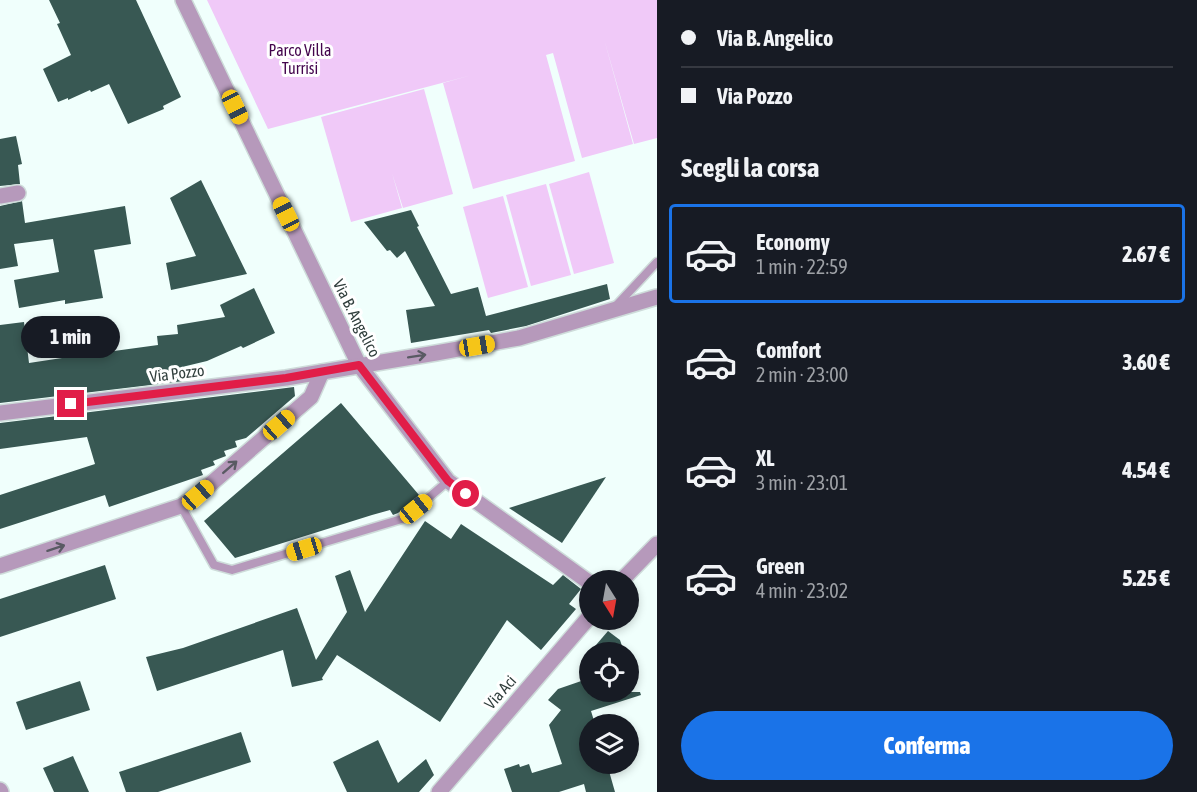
<!DOCTYPE html>
<html lang="it">
<meta charset="utf-8">
<style>
:root{--surface:#171b24;--page:#20242c;--text:#f1f3f6;--muted:#9ea1a6;--line:#363941;--accent:#1a73e8}
body{margin:0;font-family:"Asap Condensed",sans-serif;background:var(--page);color:var(--text);height:100vh;display:flex;flex-direction:column;font-size:22px;white-space:nowrap}
*{box-sizing:border-box;margin:0}
p{font-size:20px;color:var(--muted)}
.icon{flex:none;width:33px;height:33px;fill:none;stroke:currentColor;stroke-width:2;stroke-linecap:round;stroke-linejoin:round}
.map{position:relative;flex:1;overflow:hidden}
.panel{display:flex;flex-direction:column;background:var(--surface);width:540px}
.panel>*{flex:none}
.hud{display:grid;align-content:center;height:132px;padding:0 24px;background:var(--surface)}
.needle{width:39px;rotate:169deg}
.buttons{position:absolute;left:579px;top:570px;display:grid;gap:12px}
.buttons a{display:grid;place-items:center;width:60px;height:60px;border-radius:50%;background:var(--surface);box-shadow:0 3px 9px #0003;font-size:30px}
.end{position:absolute;width:27px;height:27px;margin:-14px;border:8px solid #e11d48;background:#fff;box-shadow:0 0 0 3px #fff}
.from{border-radius:50%}
.bubble{position:absolute;height:42px;border-radius:21px;background:var(--surface);box-shadow:0 3px 9px #0003;font-size:20px;font-weight:800;line-height:42px;text-align:center}
.car{position:absolute;width:18px;height:36px;margin:-18px -9px;border-radius:8px;box-shadow:0 0 4px 2px #0007;background:linear-gradient(#f5c518 24%,#345 0 40%,#f5c518 0 76%,#345 0 86%,#f5c518 0)}
.hud b{display:flex;align-items:center;gap:21px;height:57px;font-size:22px}
.hud b+b{border-top:2px solid var(--line)}
.hud i{width:15px;height:15px;background:var(--text)}
ul{padding:0;list-style:none}
li{display:flex;align-items:center;gap:18px;height:99px;margin:0 12px 9px;padding:0 12px;border:3px solid transparent;border-radius:6px}
li div{flex:1}
li b{display:block;font-size:22px}
li em{font-style:normal;font-weight:800}
li.current{border-color:var(--accent)}
li>.icon{width:54px;height:54px;stroke-width:1.5}
h2{padding:0 24px;font-size:27px;line-height:72px}
.primary-button{display:flex;gap:12px;margin-top:auto;padding:12px 24px}
.primary-button a{flex:1;height:69px;border-radius:36px;background:var(--accent);color:#fff;font-size:24px;font-weight:800;line-height:69px;text-align:center}
main{display:flex;flex:1;min-height:0}
.map>svg:first-child{display:block}
.green{fill:#f0c9f8}
.building{fill:#385853}
.lines{fill:none;stroke-linecap:round;stroke-linejoin:round}
.service-casing{stroke:#cedcda;stroke-width:11}
.minor-casing{stroke:#cedcda;stroke-width:18}
.service{stroke:#b699bb;stroke-width:8}
.minor{stroke:#b699bb;stroke-width:15}
.oneway{stroke:#595a63}
.route{stroke:#e11d48;stroke-width:8}
.labels{text-anchor:middle;stroke-width:6;stroke-linejoin:round;paint-order:stroke}
.park-label{font-size:16px;fill:#43044d;stroke:#fff}
.street-label{font-size:16px;fill:#313f3d;stroke:#fff}
</style>
<main>
<div class="map">
<svg width="657" height="792" viewBox="0 0 657 792">
<rect width="100%" height="100%" fill="#f0fffc"/>
<!-- green -->
<g class="green">
<path d="M207,0H657V138L634,144L604,39L633,144L582,158L553,53L546,55L575,161L473,189L443,83L472,75L268,129Z"/>
<path d="M424,89L453,194L403,208L392,173L402,208L351,222L321,117Z"/>
<path d="M589,172L614,263L574,274L549,184Z"/>
<path d="M546,184L571,275L531,286L506,195Z"/>
<path d="M503,196L528,287L488,298L463,207Z"/>
</g>
<!-- building -->
<g class="building">
<path d="M49,0H136L181,97L163,106L164,109L128,124L109,84L91,92L90,90L68,100V98L58,102L43,69L71,55L57,24L60,23Z"/>
<path d="M16,136L22,164L18,165L20,184L0,186V139Z"/>
<path d="M201,180L247,274L171,290L166,263L196,256L170,198Z"/>
<path d="M22,201L25,223L125,206L131,244L94,250L103,298L65,304V300L19,308L14,280L59,272L53,239L14,244L18,266L0,269V206Z"/>
<path d="M411,210L419,226L417,227L451,294L478,287L486,316L607,284L610,299L526,326L491,333L489,330L411,343L406,310L435,306L405,251L397,258L390,250L387,251L364,222Z"/>
<path d="M254,288L275,333L243,348L241,346L207,361L182,367L184,381L0,403V325L24,322L29,363L62,358L60,345L113,339L114,351L158,345L157,336L178,334L177,325L225,317L220,305Z"/>
<path d="M294,387L295,396L246,438L235,441L237,447L224,451L226,456L213,461L215,465L201,470L203,475L109,507L105,495L0,529V495L95,464L87,437L0,449V423Z"/>
<path d="M341,403L419,495L398,513L393,515L390,510L372,515L235,558L204,521Z"/>
<path d="M606,477L562,543L509,508Z"/>
<path d="M425,521L451,539L461,524L553,585L563,575L581,589L569,604L576,609L541,650L507,620L440,722L337,655L322,678L323,680L292,687L283,650L157,691L146,657L183,648L297,608L316,660L347,612L335,576L350,570L365,612Z"/>
<path d="M105,565L116,599L0,637V599Z"/>
<path d="M608,631L620,640L624,652H590Z"/>
<path d="M590,678V692H640L641,695L591,711L595,724H590V764H607L615,792H586L584,784L559,792H512L504,769L519,764L520,767L529,764L532,773L562,764L549,725L561,710L548,700L558,689Z"/>
<path d="M80,681L90,710L26,730L16,702Z"/>
<path d="M241,732L251,762L158,792H126L119,772Z"/>
<path d="M378,740L398,783L426,759L434,775L419,792H347L333,762Z"/>
<path d="M73,756L89,792H54L43,768Z"/>
</g>
<g class="lines">
<defs>
<g id="service">
<path d="M614,308L657,262"/>
<path d="M181,506L214,565L232,570L405,518L448,481"/>
</g>
<g id="minor">
<path d="M183,0L359,365L448,481L590,583"/>
<path d="M0,196L18,193"/>
<path d="M0,413L286,378L436,353L519,338L657,297"/>
<path d="M0,566L181,506L198,495L311,397L322,372"/>
<path d="M622,580L657,544"/>
<path d="M0,790L1,792"/>
<path d="M439,792L590,616"/>
</g>
</defs>
<!-- service casing -->
<use href="#service" class="service-casing"/>
<!-- minor casing -->
<use href="#minor" class="minor-casing"/>
<!-- service -->
<use href="#service" class="service"/>
<!-- minor -->
<use href="#minor" class="minor"/>
</g>
<!-- one-way arrows -->
<defs><path id="oneway-shaft" d="M-6 0H5M1.5-3L5.5 0L1.5 3" fill="none" stroke-width="1.6" stroke-linecap="round" stroke-linejoin="round" transform="scale(1.5)"/></defs>
<g class="oneway">
<use href="#oneway-shaft" transform="translate(417 356) rotate(-9)"/>
<use href="#oneway-shaft" transform="translate(230 467) rotate(-41)"/>
<use href="#oneway-shaft" transform="translate(56 548) rotate(-18)"/>
</g>
<g class="lines">
<!-- route -->
<path class="route" d="M71,404L286,378L359,365L448,481L466,494"/>
</g>
<g class="labels">
<!-- park labels -->
<g class="park-label">
<text x="300" y="56">Parco Villa<tspan x="300" dy="18">Turrisi</tspan></text>
</g>
<!-- street labels -->
<g class="street-label">
<text transform="translate(357 318) rotate(63)" y="6">Via B. Angelico</text>
<text transform="translate(177 373) rotate(-7)" y="6">Via Pozzo</text>
<text transform="translate(500 692) rotate(-49)" y="6">Via Aci</text>
</g>
</g>
</svg>
<div class="buttons">
<a><svg class="needle" viewBox="-14 -14 28 28"><path d="M0-13l5 13h-10z" fill="#e53935"/><path d="M0 13l5-13h-10z" fill="#9ea1a6"/></svg></a>
<a><svg class="icon" aria-label="locate" viewBox="0 0 24 24"><circle cx="12" cy="12" r="6"/><path d="M12 2v4M12 18v4M2 12h4M18 12h4"/></svg></a>
<a><svg class="icon" aria-label="layers" viewBox="0 0 24 24"><path d="M12 4l9 5-9 5-9-5zM3 14l9 5 9-5"/></svg></a>
</div>
<i class="end from" style="left:466px;top:494px"></i>
<i class="end" style="left:71px;top:404px"></i>
<div class="bubble" style="left:21px;top:316px;width:99px">1 min</div>
<i class="car" style="left:235px;top:107px;rotate:154deg"></i>
<i class="car" style="left:286px;top:214px;rotate:334deg"></i>
<i class="car" style="left:477px;top:346px;rotate:80deg"></i>
<i class="car" style="left:279px;top:425px;rotate:49deg"></i>
<i class="car" style="left:198px;top:495px;rotate:49deg"></i>
<i class="car" style="left:416px;top:509px;rotate:51deg"></i>
<i class="car" style="left:304px;top:549px;rotate:253deg"></i>
</div>
<section class="panel">
<div class="hud">
<b><i class="from"></i>Via B. Angelico</b>
<b><i></i>Via Pozzo</b>
</div>
<h2>Scegli la corsa</h2>
<ul>
<li class="current"><svg class="icon" aria-label="car" viewBox="0 0 24 24"><path d="M5 17H2v-5l4-1 3-4h7l3 4 3 1v5h-3M9 17h6M6 11h13"/><circle cx="7" cy="17" r="2"/><circle cx="17" cy="17" r="2"/></svg><div><b>Economy</b><p>1 min · 22:59</p></div><em>2.67 €</em></li>
<li><svg class="icon" aria-label="car" viewBox="0 0 24 24"><path d="M5 17H2v-5l4-1 3-4h7l3 4 3 1v5h-3M9 17h6M6 11h13"/><circle cx="7" cy="17" r="2"/><circle cx="17" cy="17" r="2"/></svg><div><b>Comfort</b><p>2 min · 23:00</p></div><em>3.60 €</em></li>
<li><svg class="icon" aria-label="car" viewBox="0 0 24 24"><path d="M5 17H2v-5l4-1 3-4h7l3 4 3 1v5h-3M9 17h6M6 11h13"/><circle cx="7" cy="17" r="2"/><circle cx="17" cy="17" r="2"/></svg><div><b>XL</b><p>3 min · 23:01</p></div><em>4.54 €</em></li>
<li><svg class="icon" aria-label="car" viewBox="0 0 24 24"><path d="M5 17H2v-5l4-1 3-4h7l3 4 3 1v5h-3M9 17h6M6 11h13"/><circle cx="7" cy="17" r="2"/><circle cx="17" cy="17" r="2"/></svg><div><b>Green</b><p>4 min · 23:02</p></div><em>5.25 €</em></li>
</ul>
<div class="primary-button"><a>Conferma</a></div>
</section>
</main>
